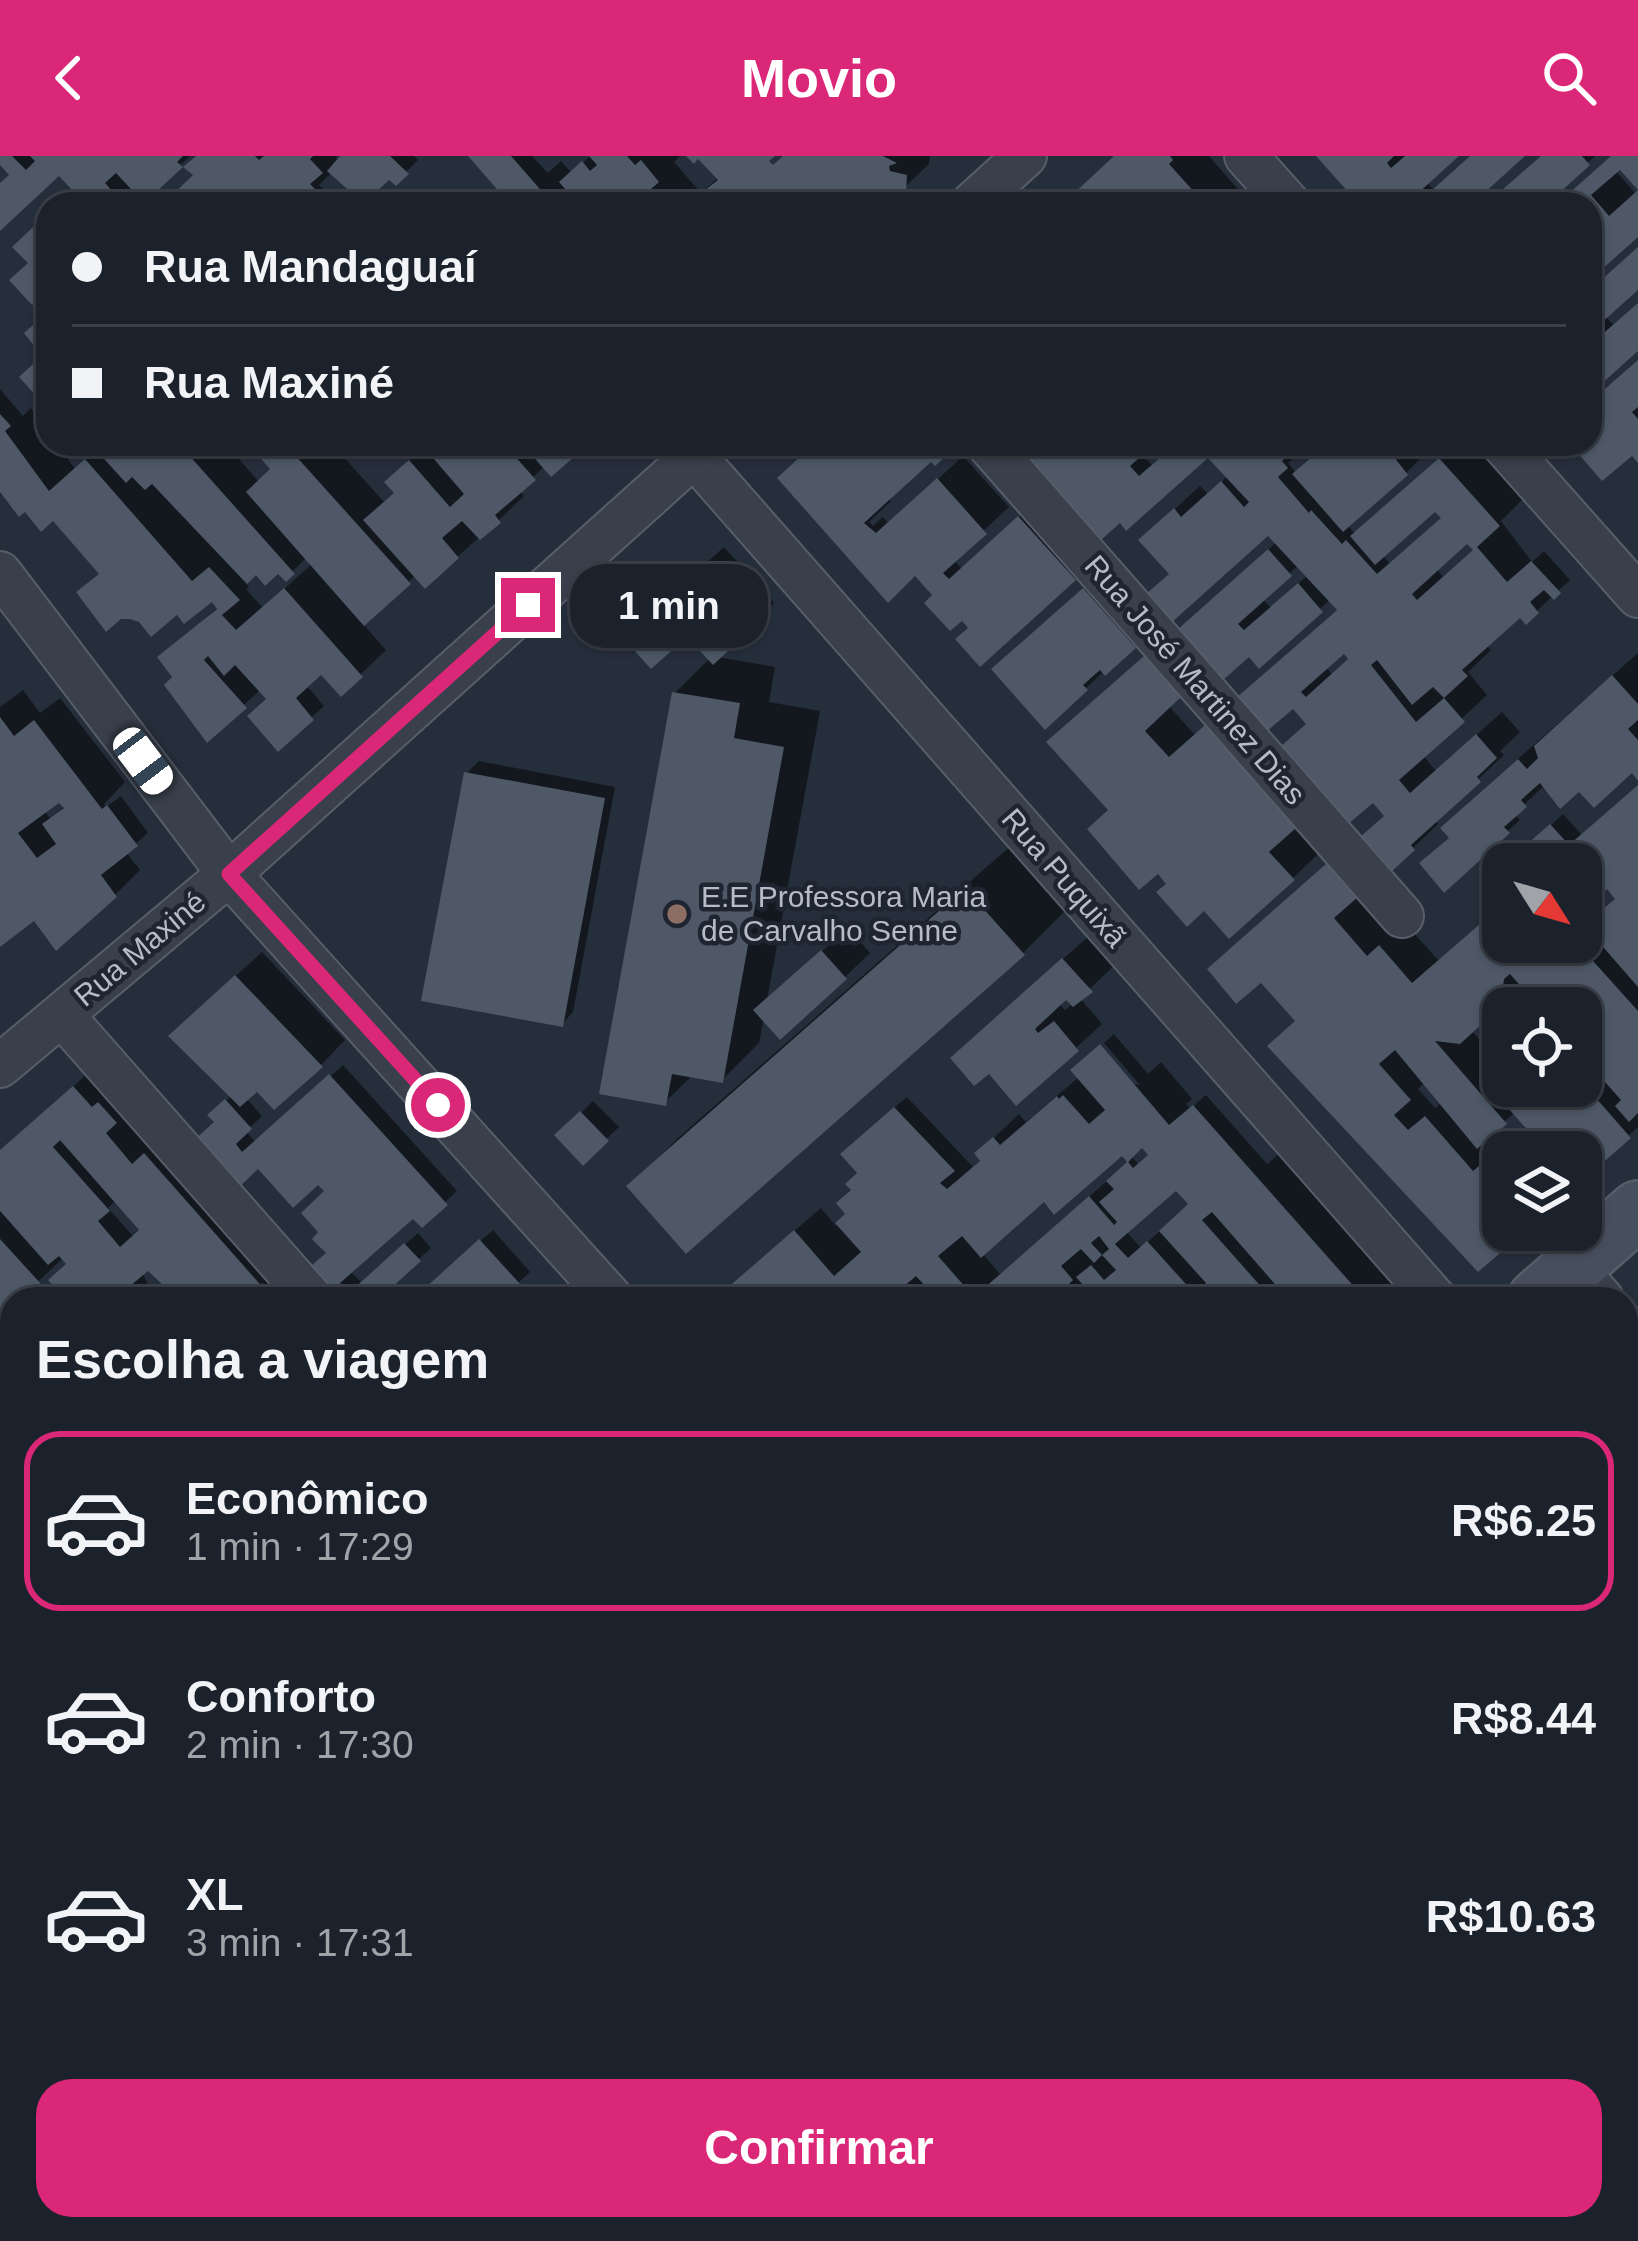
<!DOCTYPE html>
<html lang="pt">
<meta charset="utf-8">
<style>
:root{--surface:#1c222c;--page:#252a34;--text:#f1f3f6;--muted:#a0a4a9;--line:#3a3f48;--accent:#db2777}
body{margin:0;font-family:Helvetica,sans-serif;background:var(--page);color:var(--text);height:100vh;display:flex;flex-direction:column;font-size:45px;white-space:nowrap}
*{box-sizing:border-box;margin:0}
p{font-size:39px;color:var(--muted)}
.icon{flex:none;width:66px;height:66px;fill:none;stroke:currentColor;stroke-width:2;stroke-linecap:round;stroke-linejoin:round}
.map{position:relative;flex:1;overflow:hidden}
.panel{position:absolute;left:0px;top:1131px;width:1638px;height:954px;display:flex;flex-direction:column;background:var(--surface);border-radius:36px 36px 0 0;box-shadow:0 3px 9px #0004,0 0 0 3px var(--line)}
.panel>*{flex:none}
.top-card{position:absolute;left:36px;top:36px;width:1566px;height:264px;border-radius:36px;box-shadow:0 3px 9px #0004,0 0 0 3px var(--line);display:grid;align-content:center;height:264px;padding:0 36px;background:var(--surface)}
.needle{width:78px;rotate:127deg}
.controls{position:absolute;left:1482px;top:687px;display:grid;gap:24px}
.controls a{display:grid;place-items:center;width:120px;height:120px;border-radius:24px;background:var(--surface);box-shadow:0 3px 9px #0004,0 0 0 3px var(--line);font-size:60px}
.end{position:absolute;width:54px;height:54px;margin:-27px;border:15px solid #db2777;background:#fff;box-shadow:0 0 0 6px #fff}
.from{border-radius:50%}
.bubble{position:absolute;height:84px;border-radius:36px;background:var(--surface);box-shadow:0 3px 9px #0004,0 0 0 3px var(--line);font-size:39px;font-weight:600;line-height:84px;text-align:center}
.car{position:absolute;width:36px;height:72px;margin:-36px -18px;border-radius:15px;box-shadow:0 0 9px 3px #0007;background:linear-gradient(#fff 24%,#345 0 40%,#fff 0 76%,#345 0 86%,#fff 0)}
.top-card b{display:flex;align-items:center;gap:42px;height:114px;font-size:45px}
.top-card b+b{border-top:3px solid var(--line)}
.top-card i{width:30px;height:30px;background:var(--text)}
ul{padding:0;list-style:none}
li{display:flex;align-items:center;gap:36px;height:180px;margin:0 24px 18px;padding:0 12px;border:6px solid transparent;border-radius:36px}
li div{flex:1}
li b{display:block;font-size:45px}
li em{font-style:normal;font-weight:600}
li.current{border-color:var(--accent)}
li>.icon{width:108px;height:108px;stroke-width:1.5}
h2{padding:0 36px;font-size:54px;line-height:144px}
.button{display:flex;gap:24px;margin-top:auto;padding:24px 36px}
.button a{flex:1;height:138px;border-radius:36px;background:var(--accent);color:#fff;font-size:48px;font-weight:600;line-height:138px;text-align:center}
header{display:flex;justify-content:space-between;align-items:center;height:156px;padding:0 36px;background:var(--accent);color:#fff;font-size:54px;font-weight:600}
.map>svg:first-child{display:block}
.medical{fill:#353340}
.shadow{fill:#0007;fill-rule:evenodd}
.building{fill:#4e5867;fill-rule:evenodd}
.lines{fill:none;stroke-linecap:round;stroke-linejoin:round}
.minor-casing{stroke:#575e6a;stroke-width:46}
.secondary-casing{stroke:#575e6a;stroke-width:62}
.minor{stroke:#39404c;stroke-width:42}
.secondary{stroke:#474f5e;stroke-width:57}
.route{stroke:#db2777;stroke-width:15}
.education-dot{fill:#8d6e63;stroke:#1e2531;stroke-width:4.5}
.labels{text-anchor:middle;stroke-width:9;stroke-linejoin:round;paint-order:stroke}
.street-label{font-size:30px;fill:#b5bbc7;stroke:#1e2531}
.poi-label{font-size:30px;fill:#b5bbc7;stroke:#1e2531;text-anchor:start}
</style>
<header><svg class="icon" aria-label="back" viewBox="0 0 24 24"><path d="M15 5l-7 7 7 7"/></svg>Movio<svg class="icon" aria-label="search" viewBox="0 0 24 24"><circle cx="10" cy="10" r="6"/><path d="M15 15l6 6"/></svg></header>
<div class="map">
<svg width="1638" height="2085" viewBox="0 0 1638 2085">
<rect width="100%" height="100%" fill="#252e3b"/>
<!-- medical -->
<path class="medical" d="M1081,2073H1398L1385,2085H1091Z"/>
<!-- shadow -->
<g class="shadow">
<path d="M0,0H190L144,43L138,36L126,48H61L76,33L59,16L0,70V29L12,18Z"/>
<path d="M199,0H336L338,7L345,0H414L418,4L396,26L390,20L370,48H165L197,18ZM333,15L351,32L334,44L319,29Z"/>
<path d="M472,0H532L548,17L561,5L572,17L590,0H680L674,6L701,37L719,21L700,0H771L765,5L773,13L787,0H930L929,8L887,48H514Z"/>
<path d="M1116,0H1209L1242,38L1248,35L1259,48H1080Z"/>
<path d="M1320,0H1455L1426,26L1434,34L1471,0H1521L1481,36L1490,46L1542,0H1595L1542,48H1362Z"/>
<path d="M1612,0H1638V30L1620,10L1615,14L1635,37L1638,35V77L1590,119V48H1558Z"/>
<path d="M1638,92V131L1605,160L1614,169L1638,148V192L1598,227L1604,235L1638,205V302L1632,295L1574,288H1590V134Z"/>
<path d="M0,233L23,260L31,252L48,275V288H57L75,313L103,288H226L259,326L273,312L252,288H332L385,347L397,335L388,326L425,288H584L545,310L519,334L524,340L499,364L425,429L416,419L362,467L386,494L341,537L322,514L306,529L324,550L279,591L270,543L261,533L207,583L161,502L219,450L212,442L101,417L54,361L0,330ZM307,401L313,407L263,452L246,433L249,431L245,426L257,415L279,414L286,422Z"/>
<path d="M816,288H955L935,306L932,302L888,342L891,345L869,366L873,370L883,361L889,368L963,300L1009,351L953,403L962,413L1045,337L1099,398L1074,422L971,471L915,416L888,442Z"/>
<path d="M1019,288H1151L1140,297L1152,309L1176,288H1297L1292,292L1297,298L1288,307L1297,318L1328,288H1428L1431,292L1406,317L1347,369L1356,379L1456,288H1474L1523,343L1501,365L1532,406L1544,395L1570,424L1526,465L1530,450L1486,489L1491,494L1468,516L1487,539L1423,599L1436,615L1502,556L1520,576L1500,595L1504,599L1434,664L1438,668L1413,692L1265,517L1339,452L1331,443L1259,508L1206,449L1278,385L1268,376L1172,417L1167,360L1200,330L1208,338L1229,319L1209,298L1127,371ZM1435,351L1444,360L1390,408L1382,399ZM1468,384L1476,393L1443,421L1436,412ZM1300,408L1309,418L1271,452L1262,442ZM1344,494L1351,502L1332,519L1325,510Z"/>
<path d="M724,391L774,447L718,501L775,511L769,546L820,555L767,844L848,772L870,797L845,821L764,862L759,887L722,924L693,919L665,946L675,537L710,502L688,477L652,509L604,456L640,420L663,446Z"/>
<path d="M1109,410L1158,465L1086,532L1019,488Z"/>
<path d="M1157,490L1190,528L1168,549L1195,579L1218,559L1306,658L1293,671L1318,698L1293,722L1204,751L1170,726L1112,654L1075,561Z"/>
<path d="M1638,497V620L1632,613L1579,631L1545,629L1514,658L1520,664L1508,675L1452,681L1468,647Z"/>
<path d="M23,534L40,557L60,542L125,626L104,648L106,651L121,640L148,677L126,696L140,714L115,739L34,761L0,787V551ZM60,642L65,649L51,664L44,654Z"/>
<path d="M479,605L615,631L573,856L562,868L467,617Z"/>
<path d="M1638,629V971L1581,1022V996H1503V1074H1521L1478,1112L1298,864L1235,789L1353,684L1405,767L1439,805L1503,750V786H1581V708H1548L1530,689L1563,658L1583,680ZM1607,729L1617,741L1599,759L1588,746ZM1533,840L1544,852H1581V930H1503V911L1471,874L1482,864L1494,878L1503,869V852H1521ZM1425,926L1442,946L1435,952L1418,933ZM1515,956L1527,969L1500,993L1488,980Z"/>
<path d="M1014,687L1070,750L1023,797L630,1031L677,983Z"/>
<path d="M1089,780L1115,809L1080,842L1102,868L1017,946L979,877ZM1066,839L1074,847L1065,854L1058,847Z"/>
<path d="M262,796L345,884L321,909L257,931L246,942L262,960L246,975L256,987L343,909L457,1035L422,1068L413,1058L350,1115L362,1127L418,1077L431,1092L375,1143H334L322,1076L327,1034L318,1024L258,1010L235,1031L218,966L212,959L232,939L196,856Z"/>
<path d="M1114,878L1148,918L1161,906L1192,943L1186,948L1190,953L1206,939L1267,1008L1281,996L1412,1143H1203L1197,1136L1189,1143H936L939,1140L929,1129L915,1143H889L880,1127L862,1143H736L753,1110L821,1052L836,1070L848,1058L869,973L907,941L973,1011L983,1003L978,997L1019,958L1026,966L1080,920L1140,929L1104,887ZM1143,988L1152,1000L1140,1010L1130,999ZM1122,996L1130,1005L1000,1118L982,1097L1044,1043ZM1187,1022L1191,1047L1141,1092L1126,1075Z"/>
<path d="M99,907L294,1143H272L274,1141L262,1126L258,1131L268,1143H65L70,1107L64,1101L25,1138L29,1143H12V1183L0,1194V996L38,963L58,987L63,983L42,959ZM116,1044L142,1073L133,1080L108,1052ZM148,1111L164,1126L152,1137L142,1116Z"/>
<path d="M593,945L619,971L583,1005L558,979Z"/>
<path d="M493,1074L530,1116L517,1128L531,1143H415Z"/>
<path d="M1626,1195L1638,1208V1431L1626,1442Z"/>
<path d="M12,1465V1625L0,1635V1475Z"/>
<path d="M1626,1706L1638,1721V1773L1633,1779L1638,1785V1797L1626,1809Z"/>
<path d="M0,1829L12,1843V1958L0,1963Z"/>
<path d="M1626,2039L1638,2053L1637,2085H1513L1526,2073H1626Z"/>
<path d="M0,2053H2L6,2085H0Z"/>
<path d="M94,2073L101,2079L108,2073H188L198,2085H83Z"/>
<path d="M241,2073H326L312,2085H226Z"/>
<path d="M566,2073H671L659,2085H553Z"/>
<path d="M959,2073H1015L1019,2078L1012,2085H952Z"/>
<path d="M1133,2073H1332L1318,2085H1121Z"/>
<path d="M1398,2073H1499L1486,2085H1384Z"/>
</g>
<!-- building -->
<g class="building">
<path d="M0,0H12L26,14L35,5L30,0H183L177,6L183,11L144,47L116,17L105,27L114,37L107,43L111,48H58L73,35L59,20L0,75V27L9,19L0,9Z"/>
<path d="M196,0H255L259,4L264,0H313L310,3L323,17L310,28L317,35L302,48H163L193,19L183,11Z"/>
<path d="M340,0H390L409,18L396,30L389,24L364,48L327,15Z"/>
<path d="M468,0H511L553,48H510Z"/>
<path d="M589,0H627L635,9L641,4L659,26L651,33L664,48H578L559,26L582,5L590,15L597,9Z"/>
<path d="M686,0H775L769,5L773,9L783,0H883L897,7L889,10L890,15L907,19L906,36L892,48H687L718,24L698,3L694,8Z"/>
<path d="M1114,0H1170L1173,4L1169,8L1205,48H1076L1070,41Z"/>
<path d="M1316,0H1394L1387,7L1391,12L1405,0H1459L1416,39L1421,44L1470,0H1525L1472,48H1359Z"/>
<path d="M1541,0H1582L1590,9L1547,48H1486Z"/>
<path d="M1611,0H1638V81L1590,124V48H1557ZM1620,14L1638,34L1609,60L1591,39Z"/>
<path d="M48,57V134L32,149L9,124L28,107L12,91Z"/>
<path d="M1638,91V134L1590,177V134Z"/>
<path d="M1638,147V195L1590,238V189Z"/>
<path d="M48,156V236L39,243L19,221L42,200L24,177Z"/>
<path d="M1638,204V251L1632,256L1638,263V307L1632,300L1602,325L1570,288H1590V246Z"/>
<path d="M0,258L11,270L5,275L49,335L85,303L192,425L209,411L240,444L222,459L236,474L284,432L363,521L341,541L321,519L296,542L314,564L278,596L247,560L266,543L235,509L224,520L208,500L204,504L247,552L207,587L164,529L172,521L157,501L217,453L212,446L184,468L177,459L151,481L139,466L130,463H121L106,476L76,436L99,418L53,365L41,376L25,356L19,361L0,336Z"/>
<path d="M103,288H179L295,418L286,426L278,418L265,430L256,419L247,428L152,328L145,334L132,321L126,327L96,294Z"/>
<path d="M248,288H285L411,428L364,470L246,336L270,313Z"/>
<path d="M421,288H504L536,324L495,359L501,367L480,384L462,365L442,382L459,402L425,433L363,364L394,337L384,326L409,304L450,351L464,338Z"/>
<path d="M522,288H589L551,321Z"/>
<path d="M814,288H955L957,290L935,310L931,306L864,367L876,377L937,322L987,378L943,417L949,423L1018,360L1076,424L980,511L955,483L968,472L962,465L950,475L924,447L932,439L915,420L888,447L777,322Z"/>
<path d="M1015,288H1155L1130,310L1139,320L1176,288H1301L1282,305L1288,312L1278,321L1309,357L1311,354L1342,388L1346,384L1377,418L1441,362L1435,356L1375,409L1350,380L1439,302L1500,370L1477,391L1507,426L1531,405L1561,437L1554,444L1544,434L1530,446L1539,457L1526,469L1520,462L1462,514L1468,520L1444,542L1433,531L1412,549L1377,504L1371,509L1416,566L1444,542L1465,566L1399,624L1410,637L1476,578L1497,602L1477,621L1481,626L1411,689L1415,694L1390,717L1359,682L1384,660L1373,647L1347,669L1280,591L1306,568L1293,553L1266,576L1236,542L1337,454L1268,380L1171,467L1146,438L1169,418L1138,384L1174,352L1181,361L1221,325L1244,351L1249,346L1208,302L1126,375L1120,367L1100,385ZM1467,388L1473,394L1417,444L1412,438ZM1344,498L1348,503L1306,541L1301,536Z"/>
<path d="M1327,288H1384L1408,319L1343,376L1292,318Z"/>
<path d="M1268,393L1292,420L1238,468L1244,474L1298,427L1323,456L1259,513L1249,501L1222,525L1177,474Z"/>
<path d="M698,414L751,474L713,509L687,481L651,513L600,456L614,443L637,469Z"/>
<path d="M1083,432L1136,492L1105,520L1100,514L1083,529L1088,534L1045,574L991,513Z"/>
<path d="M1144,500L1181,541L1145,575L1169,601L1205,569L1296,672L1269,696L1295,724L1229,783L1204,755L1187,771L1156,736L1166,728L1158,718L1139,734L1087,673L1108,654L1046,586Z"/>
<path d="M1612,519L1638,548V564L1628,573L1638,584V625L1632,617L1594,652L1579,636L1560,653L1540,627L1521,644L1527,651L1504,671L1510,677L1444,737L1419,707L1449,682L1440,672L1518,603L1527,613L1538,602L1534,590Z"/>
<path d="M672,536L740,547L734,582L784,591L723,927L672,918L666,950L599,938Z"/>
<path d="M0,561L14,580L34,564L102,653L107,649L138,690L101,719L117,741L56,795L34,765L0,791ZM59,647L64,652L42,668L56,688L37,702L18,677Z"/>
<path d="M464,616L605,642L563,871L421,845Z"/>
<path d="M1638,629V831L1584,769L1615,743L1607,733L1581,756V708H1574L1581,703L1569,690L1558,699L1566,708H1544L1526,689L1550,668L1569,689Z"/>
<path d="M1327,707L1358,741L1334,762L1367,800L1379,789L1412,827L1503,748V786H1576L1638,855V957L1629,966L1615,950L1621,944L1581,899V852H1540L1510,818L1504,823L1500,853L1503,873L1494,882L1482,868L1460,888L1435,885L1507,968L1477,993L1395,894L1379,908L1411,944L1394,959L1408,974L1425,960L1473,1015L1516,979L1529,994L1538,986L1493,935L1503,927V930H1581V925L1631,982L1581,1026V996H1503V1074H1527L1478,1116L1267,890L1295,865L1261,827L1236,848L1207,813Z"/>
<path d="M965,732L1025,799L686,1098L626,1030Z"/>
<path d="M821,794L847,823L780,884L753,854Z"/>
<path d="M1062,802L1093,836L1073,851L1066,844L1035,873L1038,877L1054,865L1079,895L1016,950L989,918L974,930L950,902Z"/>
<path d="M235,819L323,911L274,954L257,936L240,951L168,880Z"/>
<path d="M1100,888L1169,969L1193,949L1365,1143H1288L1212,1056L1202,1064L1272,1143L1197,1140L1084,1143L1090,1137L1076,1121L1091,1109L1104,1124L1116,1114L1102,1099L1109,1093L1099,1080L1091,1087L1102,1099L1094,1107L1081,1093L1061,1110L1073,1124L1065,1132L1076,1143H937L916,1120L889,1143L879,1131L866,1143H732L725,1134L794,1074L834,1120L861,1096L835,1067L845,1058L836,1047L851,1034L845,1028L857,1017L840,998L894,951L955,1015L940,1027L947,1033L980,1005L974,997L993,981L1000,989L1057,940L1059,943L1063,939L1089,968L1105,954L1070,914ZM1142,992L1148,999L1133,1012L1128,1006ZM1122,1000L1127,1006L1106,1025L1114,1033L1099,1046L1117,1066L1114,1069L1089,1040L974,1141L938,1100L962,1080L981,1102L1044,1046L1054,1059ZM1176,1035L1188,1048L1159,1075L1206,1127L1194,1137L1147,1085L1128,1102L1115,1088Z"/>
<path d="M329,918L448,1049L422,1072L413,1063L340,1127L349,1137L404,1087L421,1105L379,1143H331L305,1115L326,1097L312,1083L318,1076L301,1057L324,1035L318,1029L293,1052L258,1013L235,1035L192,986L214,966L207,959L225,943L252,973L236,988L242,996Z"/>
<path d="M73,930L92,951L98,946L117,967L106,977L132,1008L144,997L273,1143H144L162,1128L148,1115L118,1140L120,1143H65L48,1124L66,1108L59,1100L48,1109L0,1055V994ZM60,984L139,1074L120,1091L98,1065L110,1055L53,991Z"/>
<path d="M580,955L609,985L583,1010L554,979Z"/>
<path d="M0,1083L41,1128L24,1143H12V1187L0,1198Z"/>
<path d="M479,1083L521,1129L506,1143H413Z"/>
<path d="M12,1199V1313L0,1300V1209Z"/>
<path d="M1626,1247L1638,1261V1301L1634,1305L1638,1309V1425L1626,1411Z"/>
<path d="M6,1470L12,1477V1508L0,1518V1474Z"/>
<path d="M1638,1496V1534L1626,1544V1506Z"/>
<path d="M12,1523V1629L0,1639V1533Z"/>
<path d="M1638,1545V1699L1626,1710V1555Z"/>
<path d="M12,1637V1690L0,1701V1647Z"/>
<path d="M12,1698V1789L3,1779L10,1773L0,1762V1709Z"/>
<path d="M12,1843V1962L0,1967V1853Z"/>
<path d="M104,2073H143L153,2085H100L96,2080Z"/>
<path d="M241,2073H250L261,2085H226Z"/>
<path d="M264,2073H330L317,2085H275Z"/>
<path d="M566,2073H650L661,2085H553Z"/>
<path d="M769,2073H969L979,2085H778Z"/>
<path d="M1031,2073H1071L1076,2079L1065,2085L1052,2084Z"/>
<path d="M1131,2073H1147L1158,2085H1118Z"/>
<path d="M1164,2073H1336L1323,2085H1164L1170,2080Z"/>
<path d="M1408,2073H1503L1490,2085H1420Z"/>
<path d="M1527,2073H1587L1598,2085H1513Z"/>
</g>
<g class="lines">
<defs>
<g id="minor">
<path d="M1246,0L1289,48"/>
<path d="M972,48L1025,0"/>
<path d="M988,288L1402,760"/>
<path d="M1503,288L1638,440"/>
<path d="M694,300L1435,1143"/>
<path d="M0,417L229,718L612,1143"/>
<path d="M62,859L312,1143"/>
<path d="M0,910L229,718L707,288"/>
<path d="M1573,1111L1602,1143"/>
<path d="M1626,1170L1638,1183"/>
<path d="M0,1386L12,1400"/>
<path d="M1626,2031L1638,2045"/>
<path d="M695,2073L706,2085"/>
</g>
<g id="secondary">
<path d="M1537,1143L1638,1054"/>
<path d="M462,2085L476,2073"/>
</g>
</defs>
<!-- minor casing -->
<use href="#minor" class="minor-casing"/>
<!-- secondary casing -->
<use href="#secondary" class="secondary-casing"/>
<!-- minor -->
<use href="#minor" class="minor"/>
<!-- secondary -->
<use href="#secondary" class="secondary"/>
</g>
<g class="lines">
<!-- route -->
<path class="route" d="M438,949L229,718L528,449"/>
</g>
<!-- markers -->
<circle class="education-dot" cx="677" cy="758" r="12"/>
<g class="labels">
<!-- street labels -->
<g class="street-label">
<text transform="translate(1195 524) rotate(49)" y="10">Rua José Martinez Dias</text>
<text transform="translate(1064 722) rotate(49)" y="10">Rua Puquixã</text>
<text transform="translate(140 793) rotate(-40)" y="10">Rua Maxiné</text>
</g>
<!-- poi labels -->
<g class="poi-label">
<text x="701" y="751">E.E Professora Maria<tspan x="701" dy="34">de Carvalho Senne</tspan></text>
</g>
</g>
</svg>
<div class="controls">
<a><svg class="needle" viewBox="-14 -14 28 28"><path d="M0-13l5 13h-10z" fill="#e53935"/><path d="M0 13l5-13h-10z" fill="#a0a4a9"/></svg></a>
<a><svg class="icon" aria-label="locate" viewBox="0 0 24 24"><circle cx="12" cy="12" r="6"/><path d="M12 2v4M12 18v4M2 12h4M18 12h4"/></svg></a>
<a><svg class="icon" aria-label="layers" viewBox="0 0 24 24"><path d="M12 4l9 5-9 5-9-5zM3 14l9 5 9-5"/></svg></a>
</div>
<i class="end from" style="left:438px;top:949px"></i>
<i class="end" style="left:528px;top:449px"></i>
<div class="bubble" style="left:570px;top:408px;width:198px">1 min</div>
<i class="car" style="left:143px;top:605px;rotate:143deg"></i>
<div class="top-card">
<b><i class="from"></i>Rua Mandaguaí</b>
<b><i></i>Rua Maxiné</b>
</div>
<section class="panel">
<h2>Escolha a viagem</h2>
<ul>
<li class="current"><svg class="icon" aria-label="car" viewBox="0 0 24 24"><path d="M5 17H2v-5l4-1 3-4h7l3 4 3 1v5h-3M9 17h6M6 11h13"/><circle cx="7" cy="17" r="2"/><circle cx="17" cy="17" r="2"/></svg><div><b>Econômico</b><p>1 min · 17:29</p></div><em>R$6.25</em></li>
<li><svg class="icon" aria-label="car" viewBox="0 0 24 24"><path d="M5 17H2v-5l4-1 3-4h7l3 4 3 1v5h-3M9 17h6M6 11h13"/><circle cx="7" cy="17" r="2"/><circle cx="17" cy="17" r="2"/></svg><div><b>Conforto</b><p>2 min · 17:30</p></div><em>R$8.44</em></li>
<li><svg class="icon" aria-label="car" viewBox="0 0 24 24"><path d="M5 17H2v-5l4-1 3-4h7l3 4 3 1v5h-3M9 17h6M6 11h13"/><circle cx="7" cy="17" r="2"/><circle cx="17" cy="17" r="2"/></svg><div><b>XL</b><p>3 min · 17:31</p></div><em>R$10.63</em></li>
</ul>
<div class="button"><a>Confirmar</a></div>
</section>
</div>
